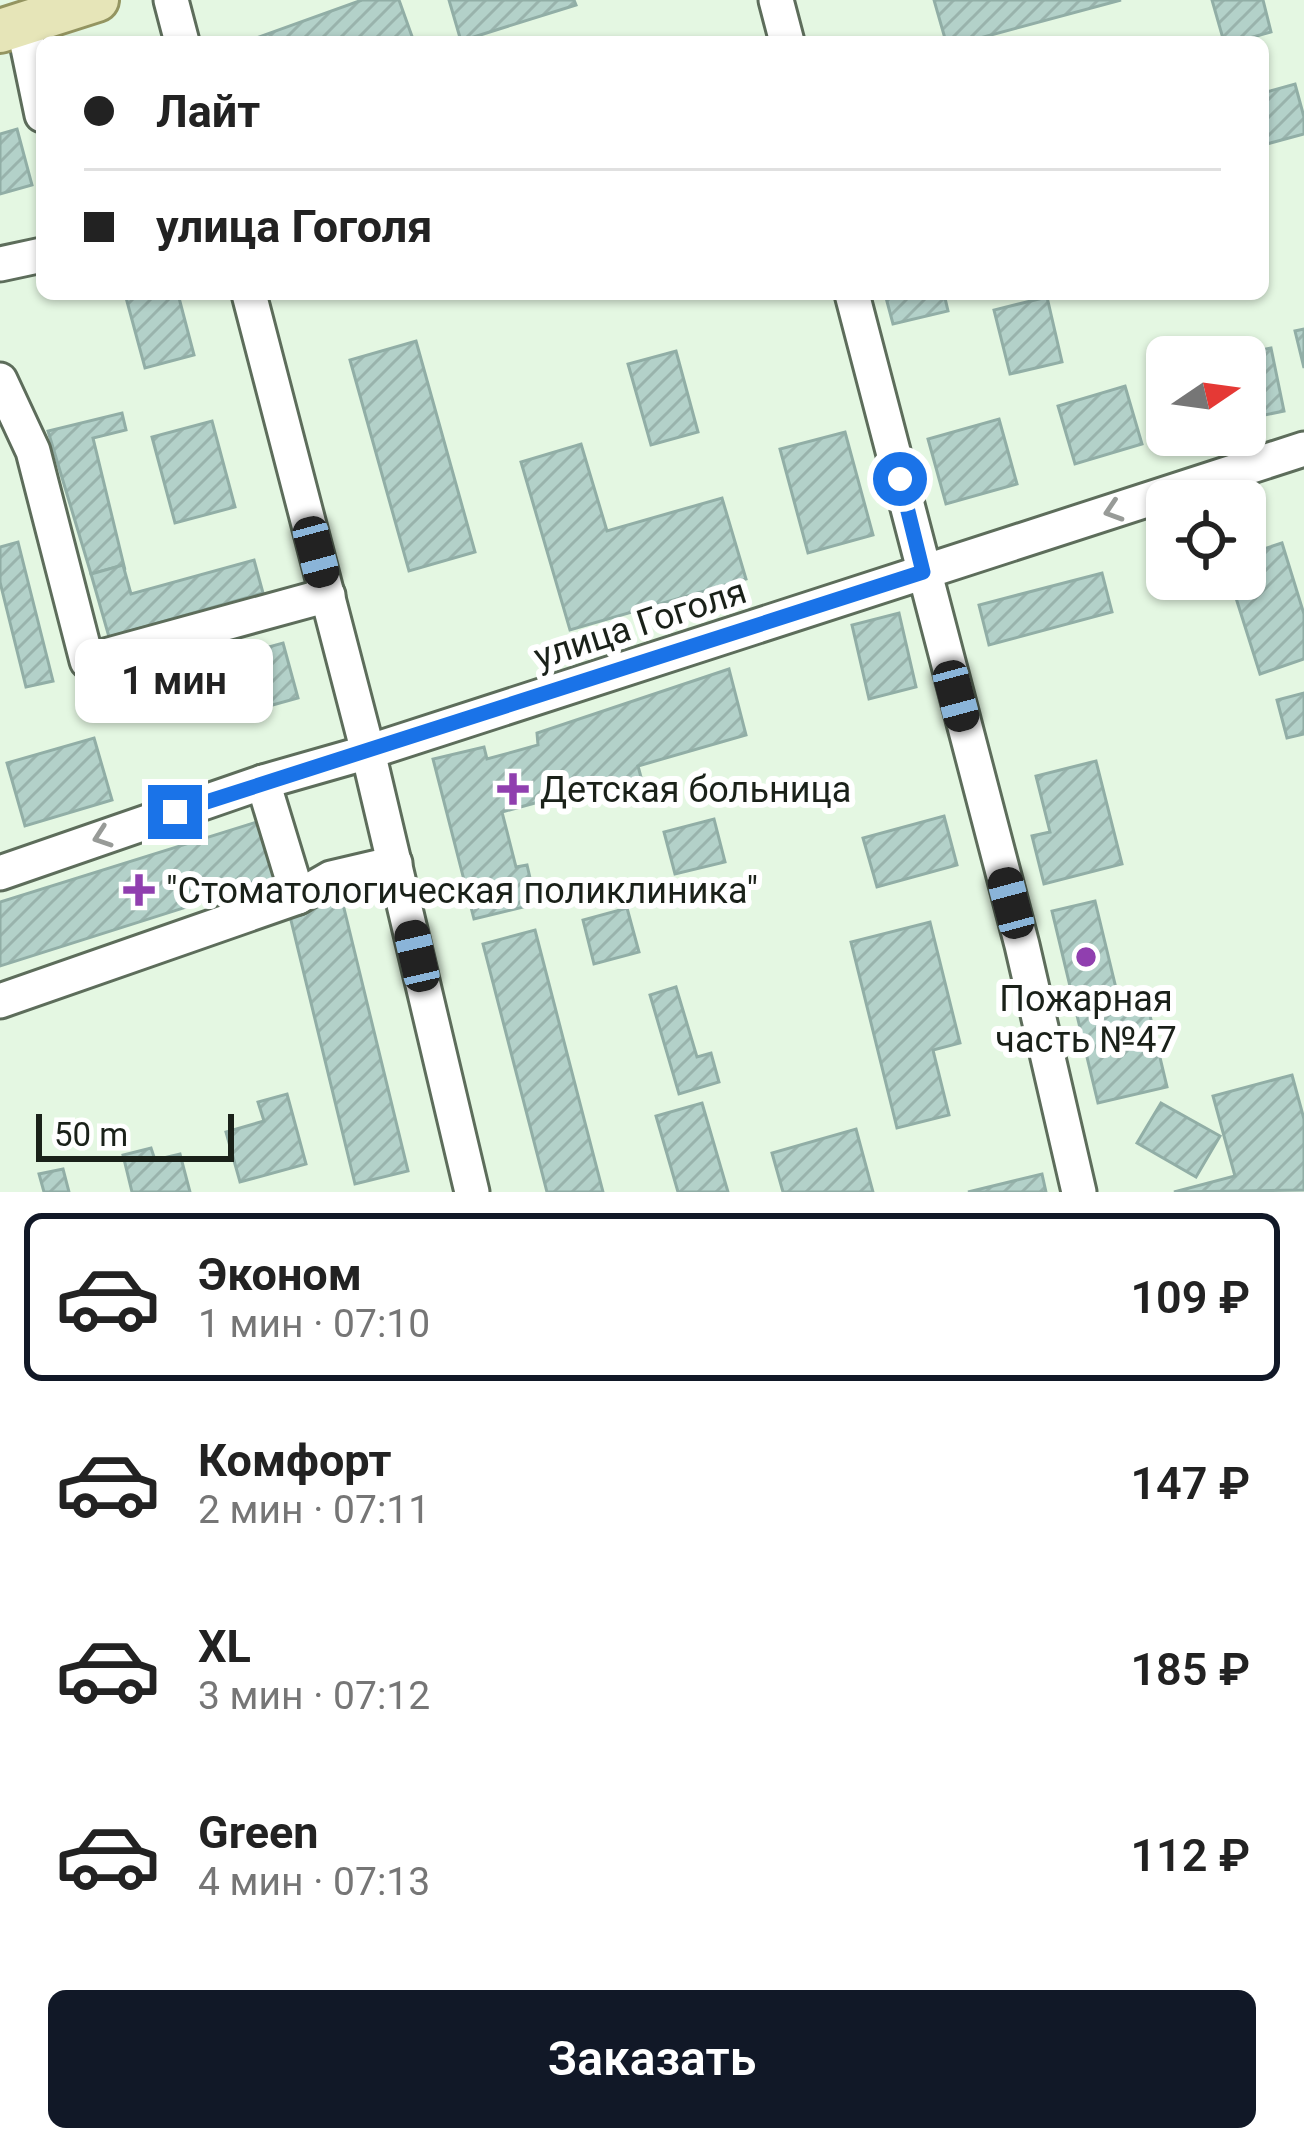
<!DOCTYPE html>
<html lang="ru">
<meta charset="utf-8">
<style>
:root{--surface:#fff;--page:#f6f6f6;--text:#222;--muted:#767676;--line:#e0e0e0;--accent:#111827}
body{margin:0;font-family:Roboto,sans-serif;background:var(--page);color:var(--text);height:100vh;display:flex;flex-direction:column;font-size:45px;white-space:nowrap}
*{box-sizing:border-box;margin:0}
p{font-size:39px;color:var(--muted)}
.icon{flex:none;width:66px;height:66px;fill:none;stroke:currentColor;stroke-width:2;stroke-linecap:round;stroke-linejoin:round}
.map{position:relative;height:1192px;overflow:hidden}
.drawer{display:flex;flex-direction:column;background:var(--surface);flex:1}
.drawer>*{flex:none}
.hud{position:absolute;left:36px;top:36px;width:1233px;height:264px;border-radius:18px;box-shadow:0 3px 9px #0004;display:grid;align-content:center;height:264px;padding:0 48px;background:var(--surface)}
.needle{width:78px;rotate:77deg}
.fabs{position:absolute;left:1146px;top:336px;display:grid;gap:24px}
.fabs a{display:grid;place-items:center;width:120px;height:120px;border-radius:18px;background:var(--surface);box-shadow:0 3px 9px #0004;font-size:60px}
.scale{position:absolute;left:36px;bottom:30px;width:198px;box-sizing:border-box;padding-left:12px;border:6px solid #1a2119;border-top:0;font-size:33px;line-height:42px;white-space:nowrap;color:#1a2119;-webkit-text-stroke:9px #fff;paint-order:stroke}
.end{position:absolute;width:54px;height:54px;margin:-27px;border:15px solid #1a73e8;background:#fff;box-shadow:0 0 0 6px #fff}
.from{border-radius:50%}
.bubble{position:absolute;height:84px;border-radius:18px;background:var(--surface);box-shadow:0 3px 9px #0004;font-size:39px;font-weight:600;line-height:84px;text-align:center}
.car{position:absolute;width:36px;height:72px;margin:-36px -18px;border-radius:15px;box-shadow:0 0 9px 3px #0007;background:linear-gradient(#222 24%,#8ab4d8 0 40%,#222 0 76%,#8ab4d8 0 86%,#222 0)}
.hud b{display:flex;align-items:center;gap:42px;height:114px;font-size:45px}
.hud b+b{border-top:3px solid var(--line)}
.hud i{width:30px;height:30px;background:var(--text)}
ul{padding:21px 0 0;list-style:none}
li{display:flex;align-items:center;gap:36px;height:168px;margin:0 24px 18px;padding:0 24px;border:6px solid transparent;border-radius:18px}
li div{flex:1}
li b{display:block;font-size:45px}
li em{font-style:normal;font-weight:600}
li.active{border-color:var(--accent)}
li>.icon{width:108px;height:108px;stroke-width:1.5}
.cta{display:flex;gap:24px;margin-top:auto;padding:24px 48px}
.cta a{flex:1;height:138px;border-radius:18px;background:var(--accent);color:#fff;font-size:48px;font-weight:600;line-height:138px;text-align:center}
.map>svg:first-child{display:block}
.building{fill:url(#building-hatch);stroke:#91aea6;stroke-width:3}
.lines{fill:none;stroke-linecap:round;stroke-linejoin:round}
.minor-casing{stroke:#5d6d5b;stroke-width:39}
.major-casing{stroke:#949561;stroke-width:48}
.minor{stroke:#fff;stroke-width:33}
.major{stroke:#e6e5b8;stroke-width:42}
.oneway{stroke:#989b98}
.route{stroke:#1a73e8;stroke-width:15}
.poi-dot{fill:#903faf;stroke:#fff;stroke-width:4.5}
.labels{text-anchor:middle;stroke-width:12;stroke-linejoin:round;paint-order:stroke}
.street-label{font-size:36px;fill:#1a2119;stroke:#fff}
.poi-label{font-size:36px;fill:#1a2119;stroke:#fff;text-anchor:start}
</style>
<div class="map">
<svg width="1304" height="1192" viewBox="0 0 1304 1192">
<defs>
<pattern id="building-hatch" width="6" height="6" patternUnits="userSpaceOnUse" patternTransform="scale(3)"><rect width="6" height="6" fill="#b3d1c9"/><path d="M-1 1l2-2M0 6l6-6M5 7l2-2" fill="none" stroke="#99b3ac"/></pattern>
</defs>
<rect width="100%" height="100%" fill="#e4f7e2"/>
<!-- building -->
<g class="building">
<path d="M362,0H399L414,42H245Z"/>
<path d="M449,0H574L576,5L461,41Z"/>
<path d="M934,0H1121L965,42H946Z"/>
<path d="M1212,0H1263L1271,32L1235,42H1224Z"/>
<path d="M1295,84L1304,117V134L1263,145V93Z"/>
<path d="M17,129L32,185L0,194V134Z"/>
<path d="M125,294H178L194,355L145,368Z"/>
<path d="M885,294H944L948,311L893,324Z"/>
<path d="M1047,297L1062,362L1010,374L994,310Z"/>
<path d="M1304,329V368L1295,331Z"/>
<path d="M416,341L475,552L409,571L350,360Z"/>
<path d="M1271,348L1284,411L1245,419V357L1232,356Z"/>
<path d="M676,351L698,432L651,445L628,364Z"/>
<path d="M1125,386L1142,444L1075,464L1058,406Z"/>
<path d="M122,413L126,430L93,438L125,570L123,565L91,574L48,431Z"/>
<path d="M999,419L1017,484L946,504L928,439Z"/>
<path d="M212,421L235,507L175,523L152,437Z"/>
<path d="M845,432L873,535L808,553L780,449Z"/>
<path d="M581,444L607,531L722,498L746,579L570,630L521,462Z"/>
<path d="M18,542L53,681L26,687L0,582V547Z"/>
<path d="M1282,543L1304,614V659L1260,674L1230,579H1245V555Z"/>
<path d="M254,560L263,593L109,637L91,574L123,565L131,594Z"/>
<path d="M1102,573L1112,612L989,645L979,605Z"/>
<path d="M899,613L916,687L869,699L852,625Z"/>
<path d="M283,643L298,698L218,720L203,665Z"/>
<path d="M729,669L746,735L638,766L646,796L614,804L608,783L502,812L516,867L527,865L536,904L474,919L433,759L484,747L487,759L538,745L537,733Z"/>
<path d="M1304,693V734L1287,738L1277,700Z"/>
<path d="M94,738L112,800L25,826L7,763Z"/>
<path d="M1096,761L1122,864L1044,884L1032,836L1050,832L1036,776Z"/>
<path d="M944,816L957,865L877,887L863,838Z"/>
<path d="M714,819L725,862L675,874L664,832Z"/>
<path d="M260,821L278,878L0,966V902Z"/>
<path d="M341,896L408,1171L355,1184L288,908Z"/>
<path d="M1095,901L1121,1009L1147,1003L1167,1087L1098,1103L1052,911Z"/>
<path d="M627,908L639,952L594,964L583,920Z"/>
<path d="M930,922L960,1043L933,1050L949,1115L897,1128L851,942Z"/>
<path d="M535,930L603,1192H547L483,944Z"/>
<path d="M676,987L697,1057L711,1053L719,1082L679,1094L650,995Z"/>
<path d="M1292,1075L1304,1119V1190L1174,1192L1235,1176L1213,1096Z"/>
<path d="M287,1094L306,1164L240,1182L226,1132L264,1121L258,1102Z"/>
<path d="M702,1103L728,1192H678L656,1116Z"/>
<path d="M1161,1103L1220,1136L1196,1177L1137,1143Z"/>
<path d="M856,1129L873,1192H783L772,1153Z"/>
<path d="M151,1148L155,1160L180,1154L190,1192H132L123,1155Z"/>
<path d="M63,1169L69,1192H44L39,1174Z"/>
<path d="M1042,1174L1046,1192H968Z"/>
</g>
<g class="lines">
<defs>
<g id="minor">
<path d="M171,0L182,42"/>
<path d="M776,0L787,42"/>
<path d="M23,24L42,115"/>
<path d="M0,264L42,255"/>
<path d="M249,294L368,752L472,1192"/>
<path d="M852,294L1022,945L1079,1192"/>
<path d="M0,380L33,451L87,661L328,595"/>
<path d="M263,782L298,897"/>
<path d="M0,873L263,782L368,752L1304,449"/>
<path d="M0,1001L298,897L331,878L395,863"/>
</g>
<path id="major" d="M0,31L97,0"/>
</defs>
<!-- minor casing -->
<use href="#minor" class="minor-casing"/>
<!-- major casing -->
<use href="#major" class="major-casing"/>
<!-- minor -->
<use href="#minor" class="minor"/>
<!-- major -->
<use href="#major" class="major"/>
</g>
<!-- one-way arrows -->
<defs><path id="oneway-chevron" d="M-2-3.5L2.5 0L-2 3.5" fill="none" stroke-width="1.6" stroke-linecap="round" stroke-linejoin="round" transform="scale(3)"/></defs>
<g class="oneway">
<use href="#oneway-chevron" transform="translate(1113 511) rotate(162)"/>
<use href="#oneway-chevron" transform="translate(102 837) rotate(161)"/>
</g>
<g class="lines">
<!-- route -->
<path class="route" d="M175,812L923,572L900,479"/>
</g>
<!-- markers -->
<g class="poi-dot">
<path d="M507 771h12v12h12v12h-12v12h-12v-12h-12v-12h12z"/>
<path d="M133 872h12v12h12v12h-12v12h-12v-12h-12v-12h12z"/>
<circle cx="1086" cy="957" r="12"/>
</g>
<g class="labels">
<!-- street labels -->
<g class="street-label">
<text transform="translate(640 623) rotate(-18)" y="13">улица Гоголя</text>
</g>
<!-- poi labels -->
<g class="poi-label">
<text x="540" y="802">Детская больница</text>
<text x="166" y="903">"Стоматологическая поликлиника"</text>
<text x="1086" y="1011" text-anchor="middle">Пожарная<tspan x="1086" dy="41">часть №47</tspan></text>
</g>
</g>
</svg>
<div class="fabs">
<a><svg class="needle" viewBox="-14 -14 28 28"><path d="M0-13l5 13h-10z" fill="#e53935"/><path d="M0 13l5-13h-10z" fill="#767676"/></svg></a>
<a><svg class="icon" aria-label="locate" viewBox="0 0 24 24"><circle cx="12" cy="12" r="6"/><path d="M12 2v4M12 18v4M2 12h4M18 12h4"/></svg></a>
</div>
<div class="scale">50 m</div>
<i class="end from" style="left:900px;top:479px"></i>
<i class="end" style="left:175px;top:812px"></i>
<div class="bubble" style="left:75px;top:639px;width:198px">1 мин</div>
<i class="car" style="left:316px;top:552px;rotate:165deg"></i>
<i class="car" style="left:956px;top:696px;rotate:165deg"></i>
<i class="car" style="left:1011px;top:903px;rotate:345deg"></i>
<i class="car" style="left:417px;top:956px;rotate:347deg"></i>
<div class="hud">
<b><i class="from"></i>Лайт</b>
<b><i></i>улица Гоголя</b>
</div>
</div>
<section class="drawer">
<ul>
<li class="active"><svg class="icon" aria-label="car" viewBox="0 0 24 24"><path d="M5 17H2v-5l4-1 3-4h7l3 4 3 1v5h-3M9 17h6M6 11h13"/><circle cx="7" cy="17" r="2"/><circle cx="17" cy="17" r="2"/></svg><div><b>Эконом</b><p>1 мин · 07:10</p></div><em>109 ₽</em></li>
<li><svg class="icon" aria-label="car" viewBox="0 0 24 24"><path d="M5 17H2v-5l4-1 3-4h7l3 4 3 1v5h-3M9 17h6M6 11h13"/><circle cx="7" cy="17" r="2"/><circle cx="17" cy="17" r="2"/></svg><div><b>Комфорт</b><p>2 мин · 07:11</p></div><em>147 ₽</em></li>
<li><svg class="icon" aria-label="car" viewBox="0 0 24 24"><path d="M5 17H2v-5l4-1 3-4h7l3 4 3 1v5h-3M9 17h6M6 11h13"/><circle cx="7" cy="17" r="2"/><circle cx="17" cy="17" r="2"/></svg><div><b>XL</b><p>3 мин · 07:12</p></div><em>185 ₽</em></li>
<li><svg class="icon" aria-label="car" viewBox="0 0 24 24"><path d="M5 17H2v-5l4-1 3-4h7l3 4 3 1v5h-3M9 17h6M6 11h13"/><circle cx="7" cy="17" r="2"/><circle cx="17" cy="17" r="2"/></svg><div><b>Green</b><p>4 мин · 07:13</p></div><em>112 ₽</em></li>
</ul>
<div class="cta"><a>Заказать</a></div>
</section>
